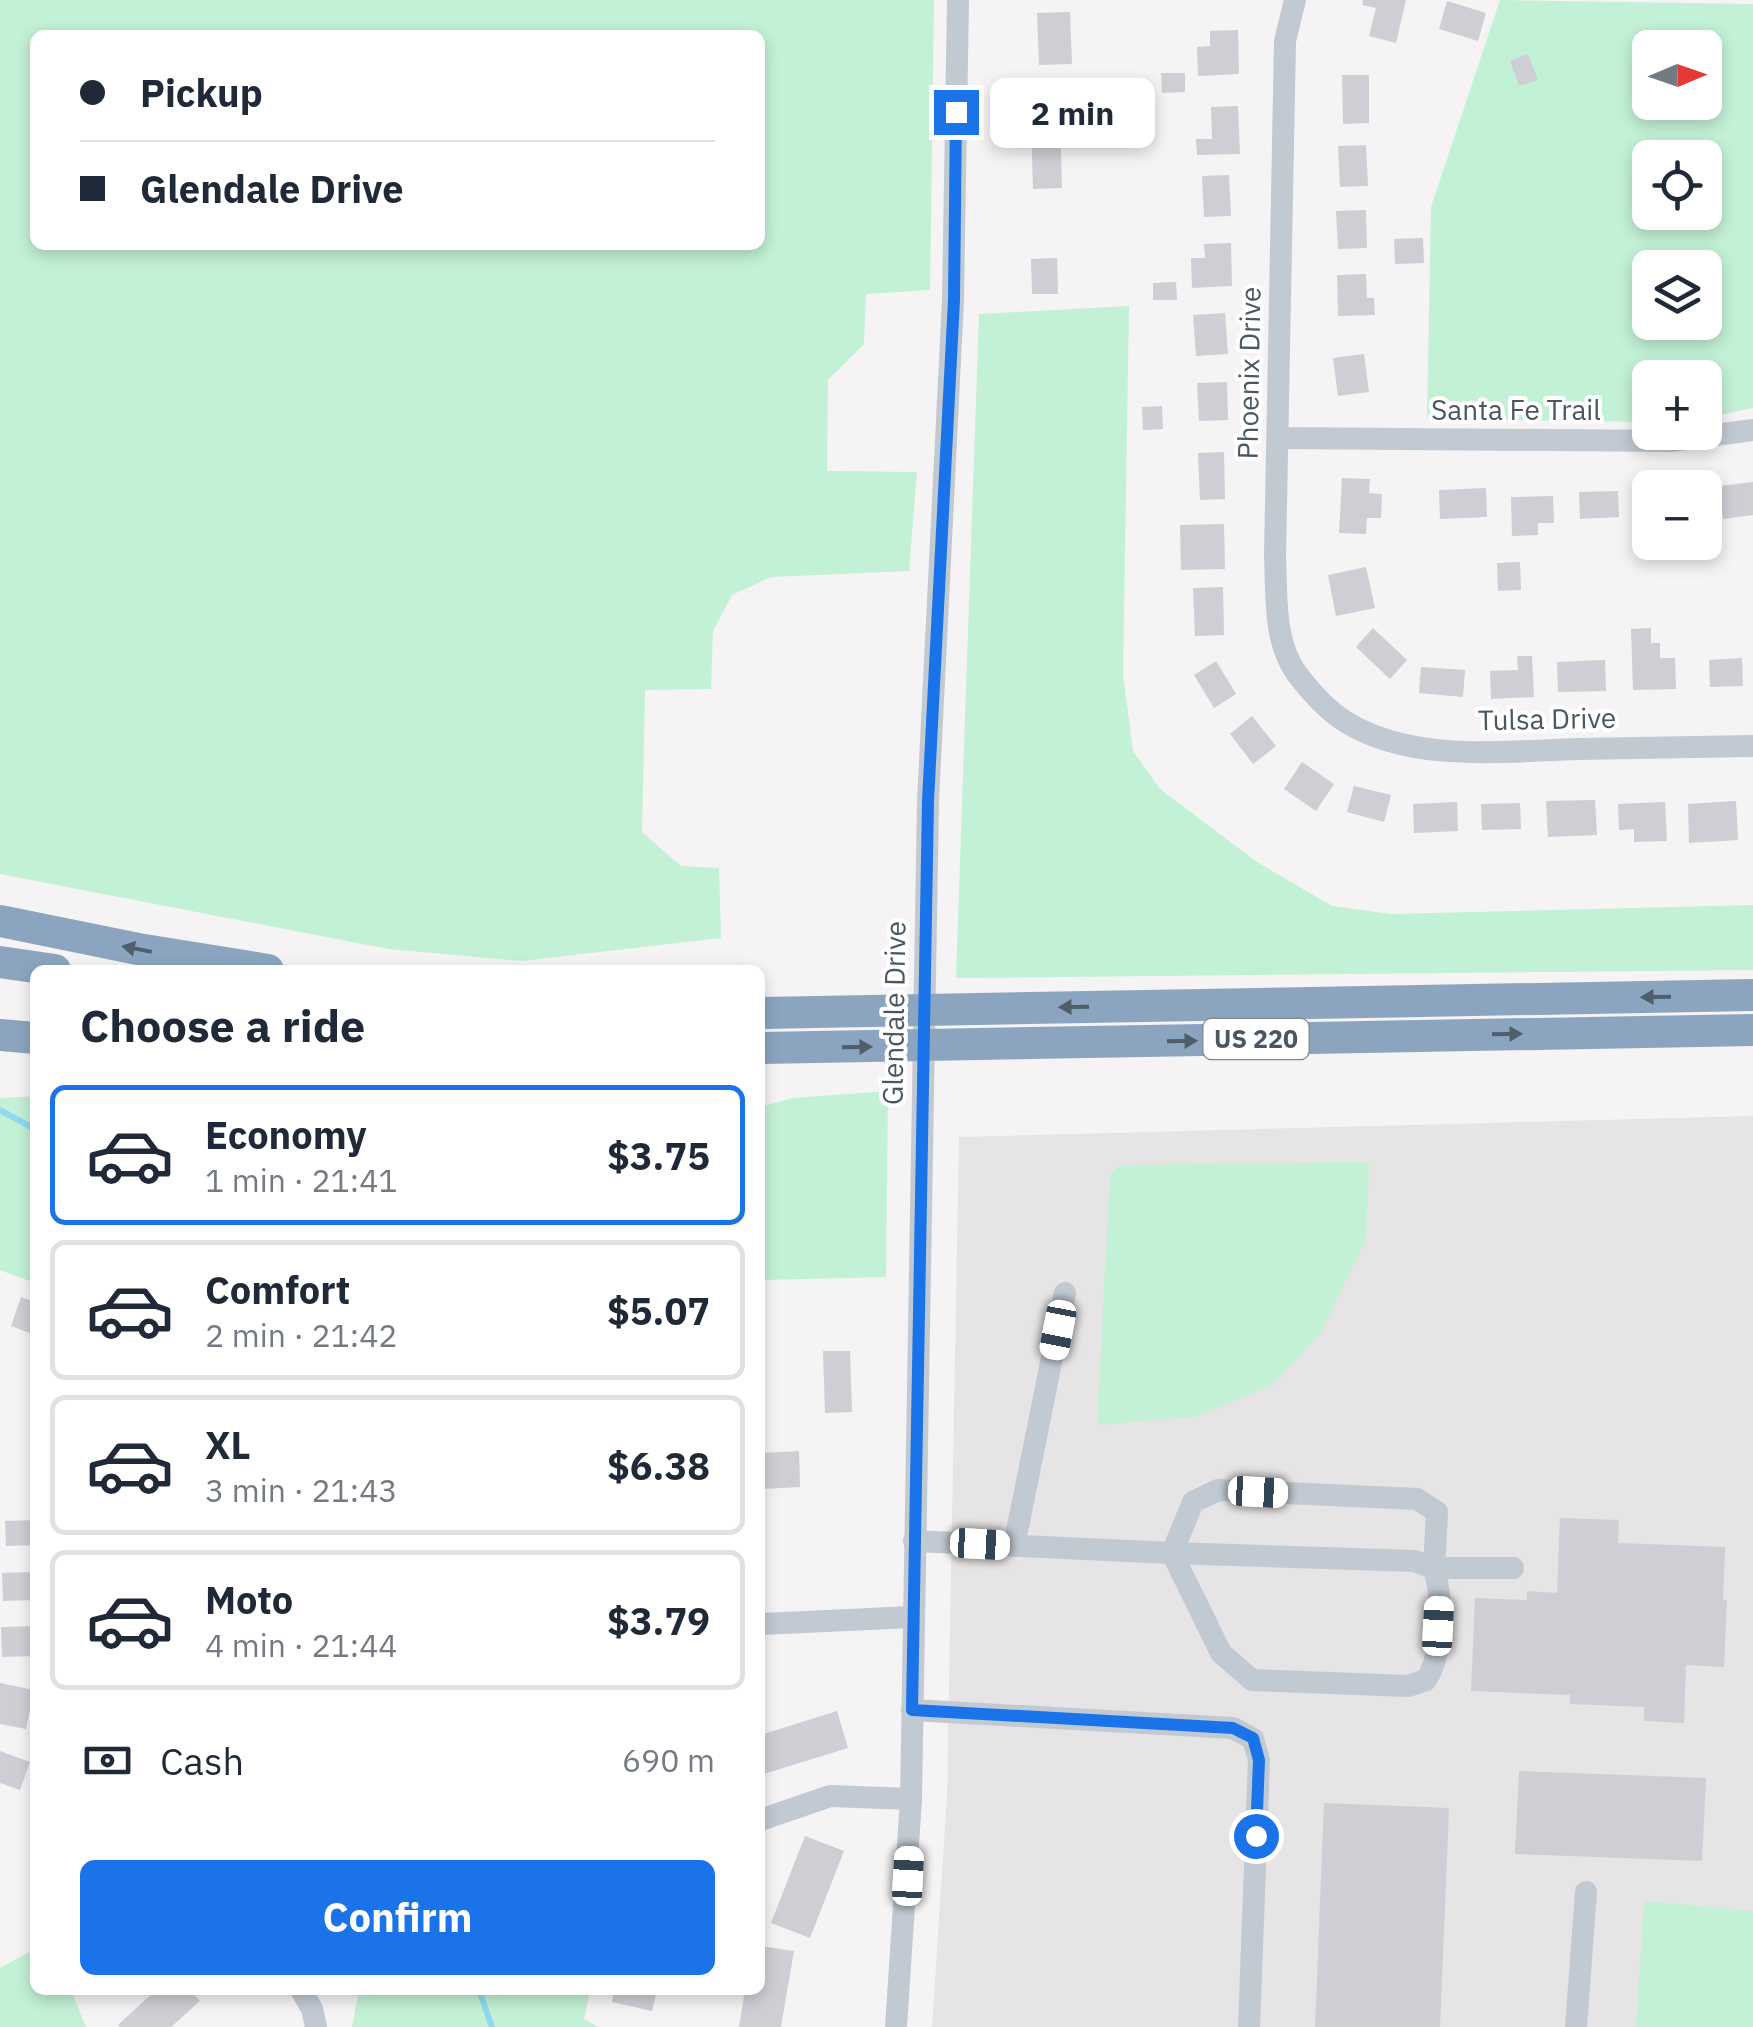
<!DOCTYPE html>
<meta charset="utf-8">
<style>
:root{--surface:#fff;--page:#f2f2f3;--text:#1f2937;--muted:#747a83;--line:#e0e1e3;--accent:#1a73e8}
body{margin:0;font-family:"IBM Plex Sans",sans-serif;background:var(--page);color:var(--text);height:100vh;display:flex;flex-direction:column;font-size:38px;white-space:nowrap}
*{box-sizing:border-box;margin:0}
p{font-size:32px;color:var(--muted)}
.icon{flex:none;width:55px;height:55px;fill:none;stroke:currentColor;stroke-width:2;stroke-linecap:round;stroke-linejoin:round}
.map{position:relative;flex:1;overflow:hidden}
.sheet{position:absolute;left:30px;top:965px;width:735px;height:1030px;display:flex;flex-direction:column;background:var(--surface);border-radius:15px;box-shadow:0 5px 15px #0003}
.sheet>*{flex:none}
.guide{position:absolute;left:30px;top:30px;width:735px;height:220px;border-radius:15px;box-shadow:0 5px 15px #0003;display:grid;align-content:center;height:220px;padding:0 50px;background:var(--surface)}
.needle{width:65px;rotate:88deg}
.buttons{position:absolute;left:1632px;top:30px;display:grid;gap:20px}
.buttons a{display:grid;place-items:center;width:90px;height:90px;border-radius:15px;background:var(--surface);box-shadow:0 5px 15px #0003;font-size:50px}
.end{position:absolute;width:45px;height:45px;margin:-22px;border:12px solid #1a73e8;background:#fff;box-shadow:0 0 0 5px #fff}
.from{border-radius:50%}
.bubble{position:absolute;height:70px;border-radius:15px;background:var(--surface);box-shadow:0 5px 15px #0003;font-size:32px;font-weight:700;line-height:70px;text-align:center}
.car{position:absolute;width:30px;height:60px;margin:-30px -15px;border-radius:12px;box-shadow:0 0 8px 2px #0007;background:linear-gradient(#fff 24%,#345 0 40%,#fff 0 76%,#345 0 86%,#fff 0)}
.guide b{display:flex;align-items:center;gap:35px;height:95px;font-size:38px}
.guide b+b{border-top:2px solid var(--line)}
.guide i{width:25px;height:25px;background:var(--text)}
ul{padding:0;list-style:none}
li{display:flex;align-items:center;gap:30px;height:140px;margin:0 20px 15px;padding:0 30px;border:5px solid var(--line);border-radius:15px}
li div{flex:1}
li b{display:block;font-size:38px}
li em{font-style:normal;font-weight:700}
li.on{border-color:var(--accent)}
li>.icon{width:90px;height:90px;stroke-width:1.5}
h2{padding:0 50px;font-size:45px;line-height:120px}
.pay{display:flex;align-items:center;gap:25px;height:110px;padding:0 50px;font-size:38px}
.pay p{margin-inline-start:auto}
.button{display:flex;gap:20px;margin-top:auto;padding:20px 50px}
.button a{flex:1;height:115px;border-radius:15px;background:var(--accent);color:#fff;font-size:40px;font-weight:700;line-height:115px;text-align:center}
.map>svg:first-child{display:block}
.education{fill:#e6e4e5}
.green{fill:#c3f1d5;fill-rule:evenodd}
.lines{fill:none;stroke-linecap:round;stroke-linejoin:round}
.stream{stroke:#90daee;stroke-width:6}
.building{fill:#cdcfd5}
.minor{stroke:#c1cad2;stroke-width:22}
.highway{stroke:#8ba5c1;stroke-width:32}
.oneway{fill:#505e6b}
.route{stroke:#1a73e8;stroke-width:12}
.labels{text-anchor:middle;stroke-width:8;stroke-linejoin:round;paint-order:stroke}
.shield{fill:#fff;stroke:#808990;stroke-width:2.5}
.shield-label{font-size:25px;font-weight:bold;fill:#4a5661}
.street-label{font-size:28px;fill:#4a5661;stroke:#fff}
</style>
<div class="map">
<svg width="1753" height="2027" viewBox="0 0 1753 2027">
<rect width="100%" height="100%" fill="#f5f3f3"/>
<!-- education -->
<path class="education" d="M1753,1116V2027H932L947,1796L959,1137Z"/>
<!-- green -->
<g class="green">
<path d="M0,0H934L930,290L866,294L864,344L828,380L827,471L917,472L909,571L771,577L732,595L713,631L711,689L645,690L642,832L681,866L719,868L721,938L522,961L388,949L0,874ZM760,35V245H35V35Z"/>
<path d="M1500,0L1753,4V408L1705,418V378H1650V422L1427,419L1431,207ZM1650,48H1705V102H1650ZM1650,158H1705V212H1650ZM1650,268H1705V322H1650Z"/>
<path d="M1129,306L1123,674L1133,751L1160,789L1257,862L1332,906L1391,914L1753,905V970L956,978L979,314Z"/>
<path d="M888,1091L886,1277L760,1280V1107L793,1098Z"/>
<path d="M35,1096V1283L0,1270V1098Z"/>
<path d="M1369,1162L1366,1239L1320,1334L1272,1385L1195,1417L1097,1425L1110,1174L1121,1165Z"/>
<path d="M1644,1901L1753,1911V2027H1636Z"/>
<path d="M35,1949V1990H71L86,2027H0V1968Z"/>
<path d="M359,1990H590L584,2019L598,2027H352Z"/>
</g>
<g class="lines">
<!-- stream -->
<g class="stream">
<path d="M0,1110L35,1129"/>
<path d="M479,1990L492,2027"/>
</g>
</g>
<!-- building -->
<g class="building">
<path d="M1363,0H1406L1396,43L1369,36L1376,8L1362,5Z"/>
<path d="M1447,1L1486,13L1478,41L1439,29Z"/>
<path d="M1070,12L1072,64L1039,65L1037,13Z"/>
<path d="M1238,30L1239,74L1198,76L1197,47L1210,46V31Z"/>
<path d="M1528,54L1538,80L1519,86L1510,61Z"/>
<path d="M1161,73H1185V92L1162,93Z"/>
<path d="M1342,75H1369V123L1343,124Z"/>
<path d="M1238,106L1240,154L1197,155L1196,139H1212L1211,107Z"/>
<path d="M1060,118L1062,188L1033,189L1031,119Z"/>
<path d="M1366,145L1368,186L1340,187L1338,146Z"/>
<path d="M1229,175L1231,216L1204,217L1202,176Z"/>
<path d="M1366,210L1367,248L1338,249L1336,211Z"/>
<path d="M1423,238L1424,263L1395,264L1394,239Z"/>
<path d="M1231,243L1232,286L1192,288L1191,258H1205L1204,244Z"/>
<path d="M1057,258L1058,294H1032L1031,259Z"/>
<path d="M1366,274L1367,298H1374L1375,315L1338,316L1337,275Z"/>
<path d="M1176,282L1177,300H1153V283Z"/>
<path d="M1225,313L1228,354L1196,356L1193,315Z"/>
<path d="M1364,354L1369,392L1338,396L1333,358Z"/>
<path d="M1227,382L1228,420L1199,421L1197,383Z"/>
<path d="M1162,406L1163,429L1143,430L1142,407Z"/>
<path d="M1224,452L1225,499L1200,500L1198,453Z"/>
<path d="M1342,478L1370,479L1369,493L1382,494L1381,518H1367L1366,534L1339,533Z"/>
<path d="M1753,482V515L1723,519L1719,486Z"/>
<path d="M1486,488L1487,517L1440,519L1439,490Z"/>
<path d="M1618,491L1619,517L1580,519L1579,492Z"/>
<path d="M1553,496L1554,523H1538V535L1512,536L1511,497Z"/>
<path d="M1224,524L1225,569L1181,570L1180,525Z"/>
<path d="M1520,562L1521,590L1498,591L1497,563Z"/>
<path d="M1366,567L1375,608L1336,616L1328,575Z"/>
<path d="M1223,587L1224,635L1195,636L1193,588Z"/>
<path d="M1373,628L1407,660L1390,679L1356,647Z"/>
<path d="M1651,628V643H1660V658H1675L1676,689L1633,690L1631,629Z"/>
<path d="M1517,656H1532L1534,697L1491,699L1490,671L1518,670Z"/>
<path d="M1742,658L1743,686L1710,687L1709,660Z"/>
<path d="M1605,660L1606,691L1558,692L1557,662Z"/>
<path d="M1216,661L1236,694L1214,708L1194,675Z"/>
<path d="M1421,667L1465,670L1463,697L1419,693Z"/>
<path d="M1252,716L1276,746L1253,764L1230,734Z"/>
<path d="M1302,762L1334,784L1316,811L1284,789Z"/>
<path d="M1354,786L1391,795L1384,822L1347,812Z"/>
<path d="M1595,800L1597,835L1548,837L1546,801Z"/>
<path d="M1736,801L1738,840L1689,843L1688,804Z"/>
<path d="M1457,802L1458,831L1414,833L1413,804Z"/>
<path d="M1665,802L1667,841L1634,842V829L1619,830L1618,804Z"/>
<path d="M1520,803L1521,829L1482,830L1481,804Z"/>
<path d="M21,1297L35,1302V1335L11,1326Z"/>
<path d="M823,1351H850L852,1412L825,1413Z"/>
<path d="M799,1451L800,1487L760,1489V1453Z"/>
<path d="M1560,1518L1619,1520L1618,1543L1725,1547L1723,1600H1727L1724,1667L1686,1665L1684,1723L1644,1721V1707L1570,1704V1695L1471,1691L1475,1598L1527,1600V1591L1557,1593Z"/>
<path d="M35,1520V1545L6,1546L5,1521Z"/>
<path d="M35,1572V1600L3,1601L2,1573Z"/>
<path d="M35,1626V1656L2,1657L1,1627Z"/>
<path d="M0,1683L34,1690L26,1729L0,1724Z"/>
<path d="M837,1711L848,1748L760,1775V1735Z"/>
<path d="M0,1751L30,1762L20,1790L0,1783Z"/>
<path d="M1519,1771L1706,1778L1702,1861L1515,1854Z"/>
<path d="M1324,1803L1449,1808L1440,2027H1315Z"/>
<path d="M805,1836L844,1851L810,1938L771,1923Z"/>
<path d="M760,1946L794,1951L781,2027H739L745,1990H760Z"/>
<path d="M156,1990H190L200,2001L171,2027H120L118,2025Z"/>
<path d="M614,1990H657L652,2011L612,2002Z"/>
</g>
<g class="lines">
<!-- minor -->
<g class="minor">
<path d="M1295,0L1285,41L1275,556C1277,595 1273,641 1297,674C1310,691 1328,711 1346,722C1412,763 1504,751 1578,749C1636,748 1695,747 1753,746"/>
<path d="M1278,438L1672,441L1753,430"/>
<path d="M914,1541L1172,1553L1221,1653L1252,1680L1408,1686L1426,1680C1444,1652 1443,1601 1434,1568L1414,1561L1172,1553L1193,1502L1218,1490L1417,1499L1437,1512L1434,1568H1513"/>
<path d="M1014,1546L1065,1293"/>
<path d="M760,1624L912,1617"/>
<path d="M912,1710L1233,1728L1253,1739L1259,1760L1249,2027"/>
<path d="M760,1820L830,1796L911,1799"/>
<path d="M301,1990L312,2009L316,2027"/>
<path d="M896,2027L911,1799L928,801L953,300L958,0"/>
<path d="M1576,2027L1586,1892"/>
</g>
<!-- highway -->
<g class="highway">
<path d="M0,921L138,949L268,970"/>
<path d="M0,962L55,970"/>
<path d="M760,1013L1753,995"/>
<path d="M0,1035L35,1038"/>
<path d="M760,1048L1753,1030"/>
</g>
</g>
<!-- one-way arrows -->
<defs><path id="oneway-solid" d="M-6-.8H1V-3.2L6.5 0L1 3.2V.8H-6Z" transform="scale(2.5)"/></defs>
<g class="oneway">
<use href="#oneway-solid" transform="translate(137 949) rotate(-169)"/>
<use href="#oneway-solid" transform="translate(1656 997) rotate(179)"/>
<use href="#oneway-solid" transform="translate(1074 1007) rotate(179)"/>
<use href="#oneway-solid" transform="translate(1507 1034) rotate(-1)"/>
<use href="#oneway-solid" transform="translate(1182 1041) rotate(-1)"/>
<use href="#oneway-solid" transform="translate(857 1047) rotate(-1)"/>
</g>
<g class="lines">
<!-- route -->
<path class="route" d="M956,112L954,300L928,801L912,1710L1233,1728L1253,1738L1259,1760L1256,1836"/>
</g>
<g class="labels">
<!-- shield labels -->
<rect class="shield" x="1203.5" y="1019" width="105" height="40" rx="8"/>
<g class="shield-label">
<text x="1256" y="1048">US 220</text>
</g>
<!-- street labels -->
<g class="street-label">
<text transform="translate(1249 373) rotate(-89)" y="10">Phoenix Drive</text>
<text x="1516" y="420">Santa Fe Trail</text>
<text transform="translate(1547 719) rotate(-1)" y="10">Tulsa Drive</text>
<text transform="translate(894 1013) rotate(-89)" y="10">Glendale Drive</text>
</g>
</g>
</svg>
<div class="buttons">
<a><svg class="needle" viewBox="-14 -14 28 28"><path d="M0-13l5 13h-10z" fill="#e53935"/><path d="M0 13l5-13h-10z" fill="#747a83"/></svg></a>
<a><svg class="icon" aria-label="locate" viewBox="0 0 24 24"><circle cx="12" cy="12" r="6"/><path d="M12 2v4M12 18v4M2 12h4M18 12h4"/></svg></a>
<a><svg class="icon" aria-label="layers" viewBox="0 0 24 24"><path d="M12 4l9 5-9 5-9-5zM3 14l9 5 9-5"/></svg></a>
<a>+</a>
<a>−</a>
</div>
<i class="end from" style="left:1256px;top:1836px"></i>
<i class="end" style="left:956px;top:112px"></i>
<div class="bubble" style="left:990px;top:78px;width:165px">2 min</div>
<i class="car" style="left:1058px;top:1330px;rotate:191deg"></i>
<i class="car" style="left:1258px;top:1492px;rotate:93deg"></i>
<i class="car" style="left:980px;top:1544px;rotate:93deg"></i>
<i class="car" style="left:1438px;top:1626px;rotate:3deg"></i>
<i class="car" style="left:908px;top:1876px;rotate:3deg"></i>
<div class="guide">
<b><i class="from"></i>Pickup</b>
<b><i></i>Glendale Drive</b>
</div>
<section class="sheet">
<h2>Choose a ride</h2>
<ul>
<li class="on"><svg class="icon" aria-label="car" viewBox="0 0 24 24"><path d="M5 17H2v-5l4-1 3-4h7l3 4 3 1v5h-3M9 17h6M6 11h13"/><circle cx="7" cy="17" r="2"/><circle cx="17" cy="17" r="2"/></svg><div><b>Economy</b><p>1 min · 21:41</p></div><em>$3.75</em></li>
<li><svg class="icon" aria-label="car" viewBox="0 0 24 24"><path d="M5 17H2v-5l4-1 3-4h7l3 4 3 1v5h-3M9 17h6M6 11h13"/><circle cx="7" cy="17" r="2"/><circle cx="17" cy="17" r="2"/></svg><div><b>Comfort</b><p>2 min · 21:42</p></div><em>$5.07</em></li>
<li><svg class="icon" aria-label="car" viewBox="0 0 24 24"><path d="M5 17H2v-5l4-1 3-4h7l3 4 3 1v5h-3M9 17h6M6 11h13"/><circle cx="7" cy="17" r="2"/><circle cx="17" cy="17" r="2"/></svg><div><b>XL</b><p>3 min · 21:43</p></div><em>$6.38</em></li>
<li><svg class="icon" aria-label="car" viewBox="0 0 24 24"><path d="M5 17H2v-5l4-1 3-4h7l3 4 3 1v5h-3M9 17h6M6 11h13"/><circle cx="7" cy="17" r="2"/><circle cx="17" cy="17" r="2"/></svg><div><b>Moto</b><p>4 min · 21:44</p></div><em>$3.79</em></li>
</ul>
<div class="pay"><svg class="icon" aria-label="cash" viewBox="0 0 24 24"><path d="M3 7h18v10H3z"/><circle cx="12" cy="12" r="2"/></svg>Cash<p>690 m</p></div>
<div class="button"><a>Confirm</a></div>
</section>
</div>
